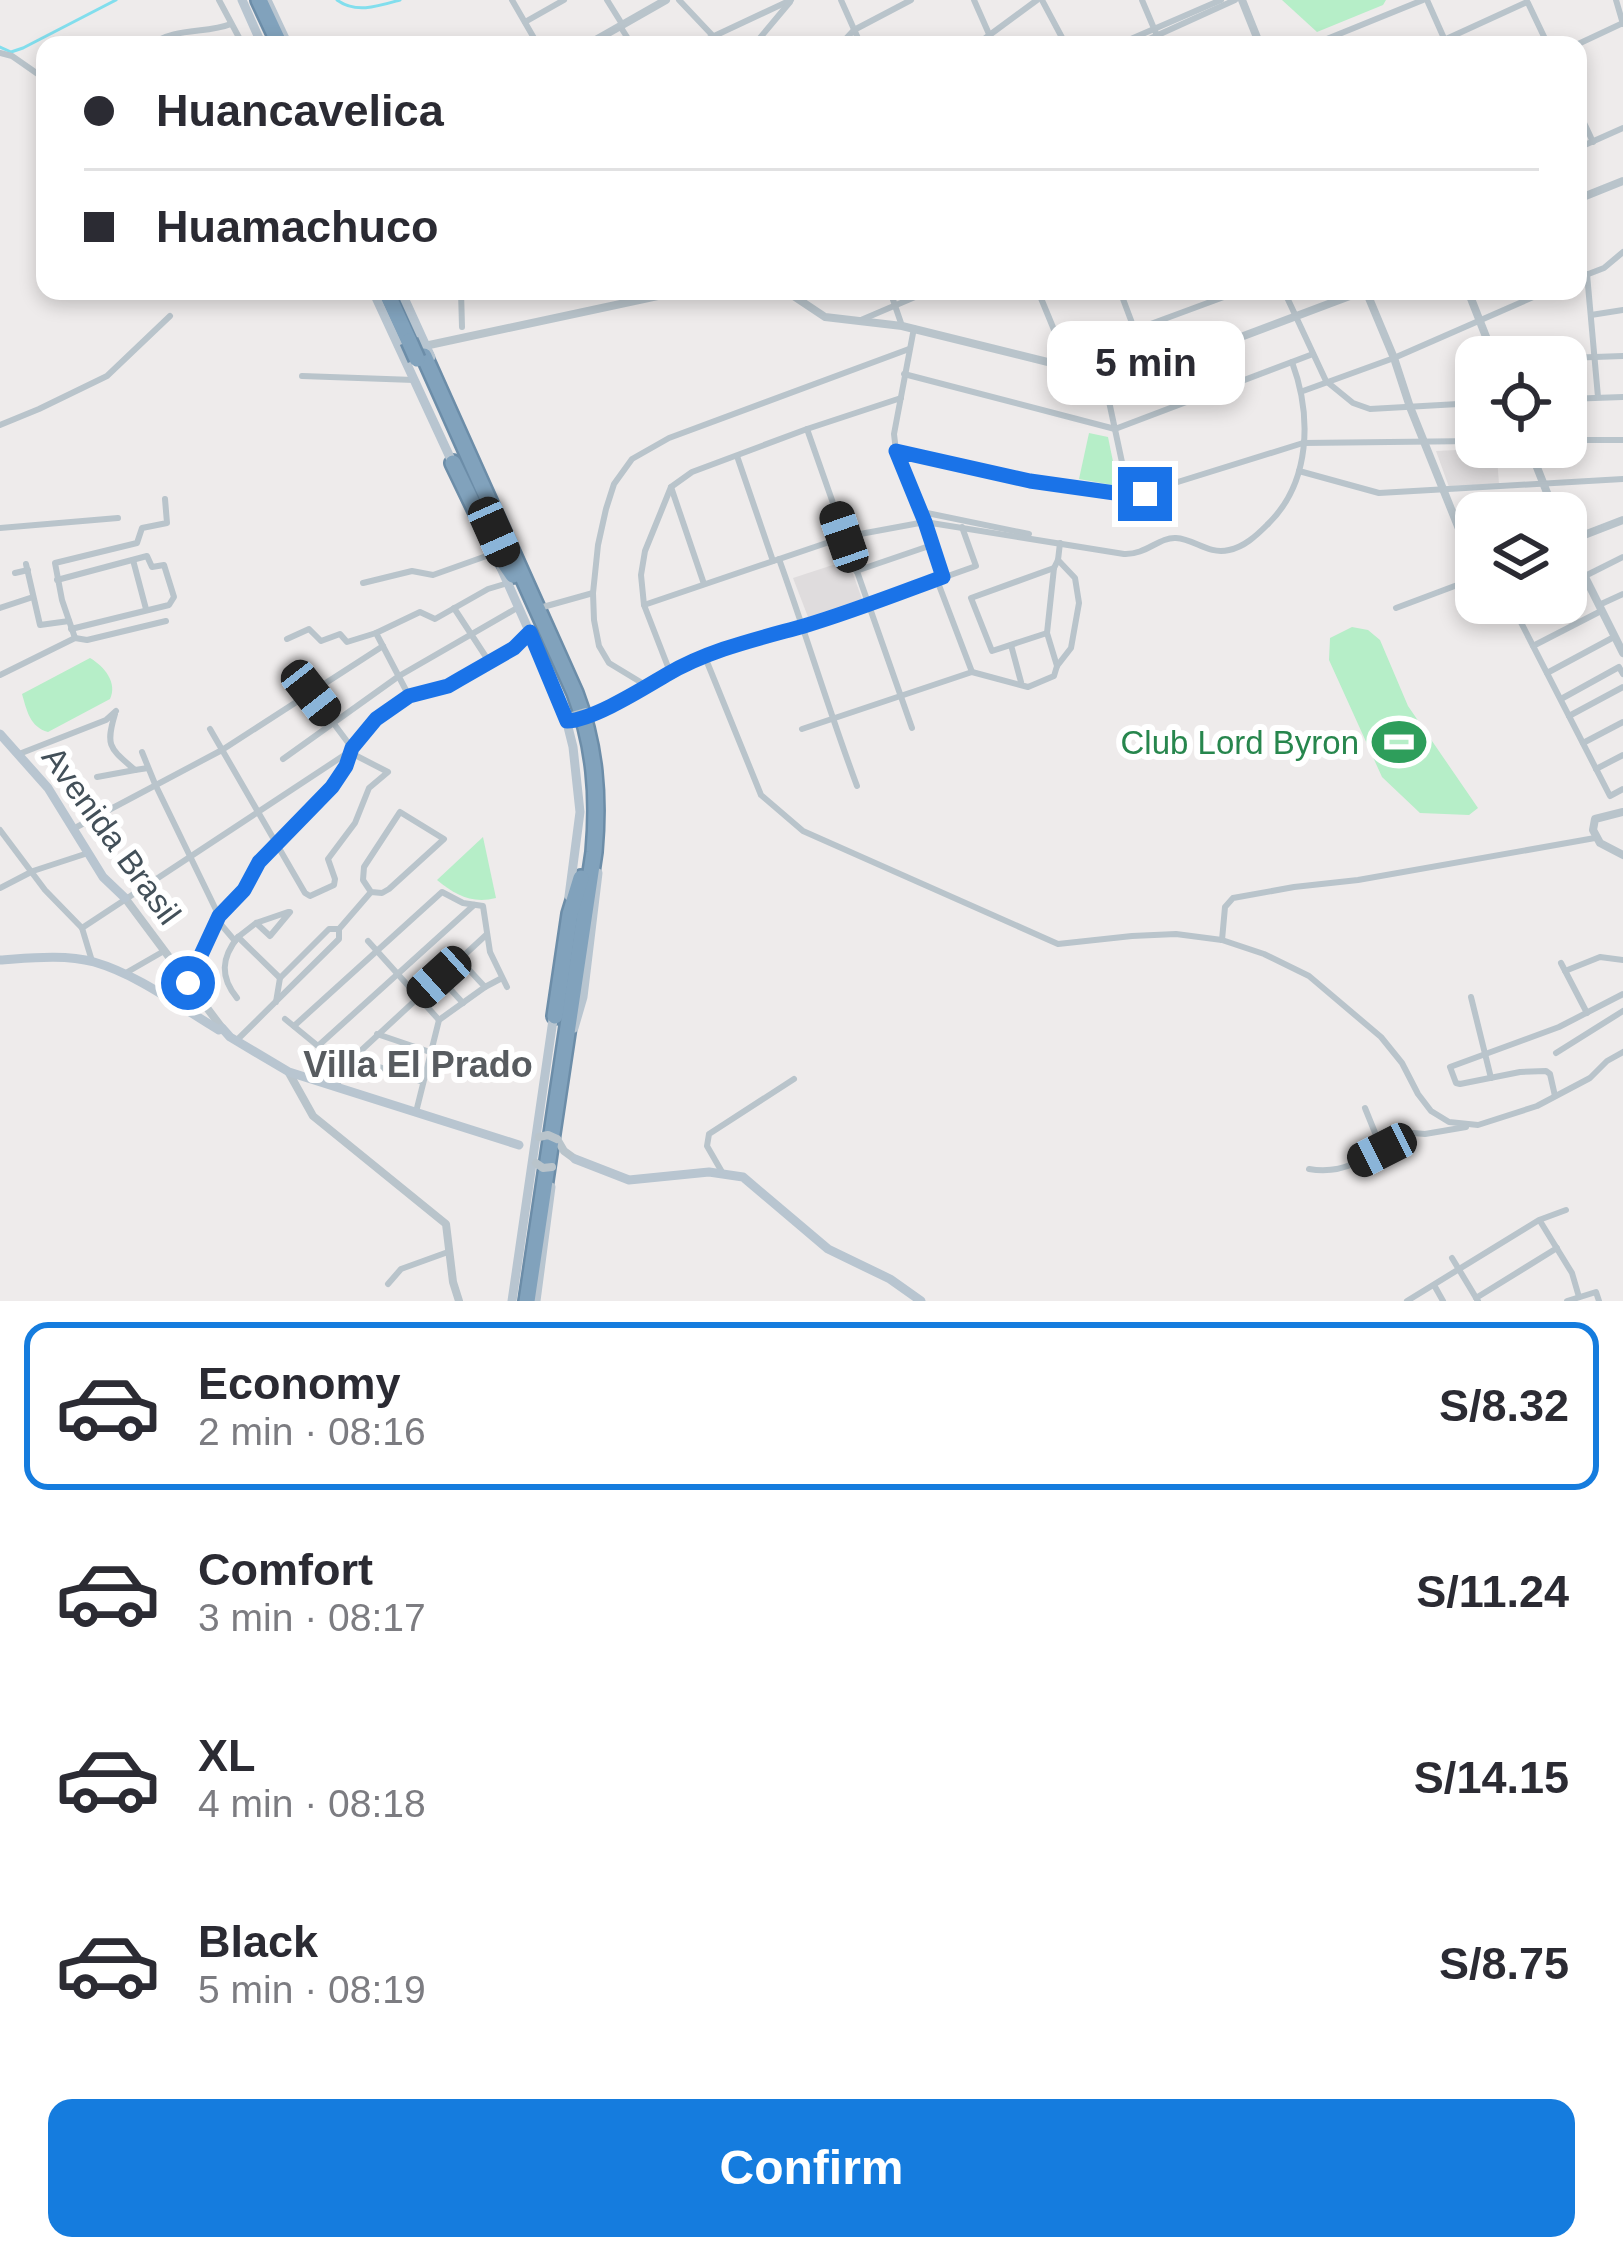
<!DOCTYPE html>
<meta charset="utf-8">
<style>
:root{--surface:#fff;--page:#f7f7f7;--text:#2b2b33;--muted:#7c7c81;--line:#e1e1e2;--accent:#157cde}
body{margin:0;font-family:Helvetica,sans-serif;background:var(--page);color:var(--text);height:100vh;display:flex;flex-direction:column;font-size:45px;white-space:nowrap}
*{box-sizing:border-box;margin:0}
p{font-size:39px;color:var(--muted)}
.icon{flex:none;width:66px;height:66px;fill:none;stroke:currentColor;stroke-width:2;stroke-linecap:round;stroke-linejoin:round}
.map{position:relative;height:1301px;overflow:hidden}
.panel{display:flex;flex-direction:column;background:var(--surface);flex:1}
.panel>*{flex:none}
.top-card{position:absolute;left:36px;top:36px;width:1551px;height:264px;border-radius:24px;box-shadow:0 6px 18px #0003;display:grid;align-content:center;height:264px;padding:0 48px;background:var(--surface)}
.fabs{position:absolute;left:1455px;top:336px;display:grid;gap:24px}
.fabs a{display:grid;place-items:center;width:132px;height:132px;border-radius:24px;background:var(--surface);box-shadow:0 6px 18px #0003;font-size:60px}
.end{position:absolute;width:54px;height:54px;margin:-27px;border:15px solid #1a73e8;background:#fff;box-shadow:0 0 0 6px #fff}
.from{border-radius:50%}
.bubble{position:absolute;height:84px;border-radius:24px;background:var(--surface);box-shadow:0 6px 18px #0003;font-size:39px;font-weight:800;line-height:84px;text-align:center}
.car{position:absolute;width:36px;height:72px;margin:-36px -18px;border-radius:15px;box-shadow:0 0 9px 3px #0007;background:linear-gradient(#222 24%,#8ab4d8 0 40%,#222 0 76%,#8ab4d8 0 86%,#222 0)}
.top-card b{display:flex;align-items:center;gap:42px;height:114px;font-size:45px}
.top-card b+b{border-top:3px solid var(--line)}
.top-card i{width:30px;height:30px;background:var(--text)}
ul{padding:21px 0 0;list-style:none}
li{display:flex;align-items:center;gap:36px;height:168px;margin:0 24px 18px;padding:0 24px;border:6px solid transparent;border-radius:24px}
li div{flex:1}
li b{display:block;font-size:45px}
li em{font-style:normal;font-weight:800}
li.selected{border-color:var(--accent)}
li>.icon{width:108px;height:108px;stroke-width:1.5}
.button{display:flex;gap:24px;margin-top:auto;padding:24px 48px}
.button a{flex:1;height:138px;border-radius:24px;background:var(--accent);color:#fff;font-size:48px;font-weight:800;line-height:138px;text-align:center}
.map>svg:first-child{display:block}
.education{fill:#dfdcdd}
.green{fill:#b6eec8}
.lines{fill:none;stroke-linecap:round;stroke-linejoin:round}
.stream{stroke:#82deed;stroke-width:3}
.motorway-casing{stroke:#6c8da8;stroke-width:20}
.minor{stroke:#b9c4cb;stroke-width:6}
.tertiary{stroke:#b9c4cb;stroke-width:8}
.secondary{stroke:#b8c5d0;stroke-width:9}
.motorway{stroke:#81a2bc;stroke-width:15}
.motorway-bridge-casing{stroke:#6c8da8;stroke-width:20;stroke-linecap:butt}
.minor-bridge{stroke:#b9c4cb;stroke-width:6}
.tertiary-bridge{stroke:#b9c4cb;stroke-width:8}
.motorway-bridge{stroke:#81a2bc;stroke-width:15}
.route{stroke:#1a73e8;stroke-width:15}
.labels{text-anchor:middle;stroke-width:12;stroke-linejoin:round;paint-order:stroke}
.leisure-label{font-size:33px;fill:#27864d;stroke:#fff;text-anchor:end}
.street-label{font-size:33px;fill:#435059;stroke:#fff}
.neighbourhood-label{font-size:36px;font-weight:bold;fill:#585c60;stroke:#fff}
</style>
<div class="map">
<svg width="1623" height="1301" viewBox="0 0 1623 1301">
<rect width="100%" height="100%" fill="#eeebeb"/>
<!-- education -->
<g class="education">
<path d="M1481,449V456L1497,457L1499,484L1449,487L1436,451Z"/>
<path d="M848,560L862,599L808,617L793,578Z"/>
</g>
<!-- green -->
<g class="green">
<path d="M1282,0H1386L1383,5L1317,32Z"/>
<path d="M1089,433L1108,437L1118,486L1079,479Z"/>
<path d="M1352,627L1368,630L1380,640L1408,706L1478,808L1469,815L1420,813L1382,777L1329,660L1330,638Z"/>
<path d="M90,658C104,666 118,683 110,699L48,732C30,727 27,711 22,694Z"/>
<path d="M483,837L496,898C472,904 455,895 437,880Z"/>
</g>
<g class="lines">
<!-- stream -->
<g class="stream">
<path d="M337,0C356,14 379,6 400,0"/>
<path d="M0,47L11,52L23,48L116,0"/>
</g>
<defs>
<g id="motorway">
<path d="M259,0L280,45"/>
<path d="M386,291L409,341"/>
<path d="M424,356L575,693C595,745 599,796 594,852L527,1301"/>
<path d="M453,463L493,546L513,575"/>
<path d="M555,1016L570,914L581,878"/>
</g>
</defs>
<!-- motorway casing -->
<use href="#motorway" class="motorway-casing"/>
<!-- minor -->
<g class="minor">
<path d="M219,0L243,45"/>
<path d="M512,0L538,45"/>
<path d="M607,0L622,24"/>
<path d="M679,0L713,36"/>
<path d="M841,0L861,45"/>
<path d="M974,0L989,34"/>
<path d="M1042,0L1066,45"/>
<path d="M1142,0L1161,45"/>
<path d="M1427,0L1447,45"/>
<path d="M1616,0L1623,24"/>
<path d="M1528,3L1548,45"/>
<path d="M525,22L564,0"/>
<path d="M620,26L632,45"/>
<path d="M151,45C175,27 206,34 231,24"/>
<path d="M695,45L791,0"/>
<path d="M754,45L790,2"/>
<path d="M840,45L854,30L911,0"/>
<path d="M976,45L1037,0"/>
<path d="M1117,45L1221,0"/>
<path d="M1136,45L1235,0"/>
<path d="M1312,45L1423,0"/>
<path d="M1433,45L1527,2"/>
<path d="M1576,45L1623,23"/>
<path d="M0,53L12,56L45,79"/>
<path d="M1578,110L1593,142"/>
<path d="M1578,148L1623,128"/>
<path d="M1587,274L1598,397"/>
<path d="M1578,278L1604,268L1623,252"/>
<path d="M461,291L462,327"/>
<path d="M890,291L902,326"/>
<path d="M1038,291L1064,354"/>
<path d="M1120,291L1135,331"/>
<path d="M1284,291L1326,381L1353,403L1370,409L1476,403"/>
<path d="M1591,315L1623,310"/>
<path d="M861,320L929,291"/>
<path d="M914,328L894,434L896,451L925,522L943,577"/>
<path d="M1064,356L1240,291"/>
<path d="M1566,358L1623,356"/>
<path d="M904,374L1115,429L1313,354"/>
<path d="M302,376L414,380"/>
<path d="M1104,378L1129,495"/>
<path d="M1303,391L1394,358L1547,291"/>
<path d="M1566,399L1623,397"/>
<path d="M0,425L39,409L107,376L170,316"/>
<path d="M807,429L912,728"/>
<path d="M1566,440H1623"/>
<path d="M896,451L1030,481L1136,495L1303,443L1476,441"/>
<path d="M737,456L773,561"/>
<path d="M1299,471L1379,493L1623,479"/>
<path d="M671,487L704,584"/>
<path d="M920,508L927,513L1029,534"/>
<path d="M0,528L118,518"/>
<path d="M779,559C806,634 829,711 857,786"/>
<path d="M133,560L146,609"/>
<path d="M26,564L40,625L69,621"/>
<path d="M856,571L932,545"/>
<path d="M15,573L28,570"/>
<path d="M1583,577L1623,557"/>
<path d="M57,580L147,556L152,567L164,565L174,597L169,605L71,629"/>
<path d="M937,580L972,672"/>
<path d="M363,583L412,571L433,575L492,554"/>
<path d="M1566,594L1586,583"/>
<path d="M1511,603L1610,796L1623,789"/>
<path d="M644,605L844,537L925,522L1124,554C1146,555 1159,537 1176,538C1195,539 1208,555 1229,550C1244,547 1256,536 1267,525C1311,483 1312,416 1292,362"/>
<path d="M1599,605L1623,594"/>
<path d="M543,607L593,593"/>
<path d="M0,608L33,597"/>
<path d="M454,608L488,660"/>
<path d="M1396,608L1476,578"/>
<path d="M1519,618L1548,603"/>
<path d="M376,633L409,696"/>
<path d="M1047,633L992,651L971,598L1054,568"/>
<path d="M75,638L62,600L55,563L137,543L142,528L167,523L165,499"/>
<path d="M75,638L87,640L166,621"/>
<path d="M287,639L309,629L321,641L340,634L347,642L376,633L420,612L435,619L488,589L508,583"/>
<path d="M1011,645L1021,682"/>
<path d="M1533,646L1601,611"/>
<path d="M705,657L761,795L803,831L1058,944L1132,936L1176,934L1222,940L1264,954L1309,976L1381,1037L1402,1063L1418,1094L1431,1111L1449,1122L1478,1125L1537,1106L1590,1078L1607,1061L1623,1052"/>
<path d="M1057,666L1047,633L1054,568L1058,560L1060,543"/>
<path d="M670,672L644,605L641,575L645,551L671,487L692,472L807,429L901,398"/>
<path d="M1547,673L1614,637"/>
<path d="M0,675L75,638"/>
<path d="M647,686L609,663L599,646L594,620L593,593L598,545L606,509L614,484L632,459L669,438L909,349"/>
<path d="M311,693L352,748"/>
<path d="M1561,699L1619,667L1623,674"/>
<path d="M115,714C105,747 110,748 135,770L148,768"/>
<path d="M1569,716L1623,687"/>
<path d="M588,717L670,672L705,657L869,604L976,566L962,527"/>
<path d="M210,729L305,893L310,896L334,885L335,879L328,859L355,823L369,788L388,772L349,752"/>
<path d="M802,729L972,672L1028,687L1054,676L1057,666L1071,648L1079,603L1075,578L1058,560"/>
<path d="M1583,743L1623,722"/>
<path d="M142,752L155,784L219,916"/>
<path d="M19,754L106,720L116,711"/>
<path d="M283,759L399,676L517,608"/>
<path d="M1596,769L1623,755"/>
<path d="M97,777L135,770"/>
<path d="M73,829L222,750L383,646"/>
<path d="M0,830L45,890L82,928L92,961"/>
<path d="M0,888L33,871L88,853"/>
<path d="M218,921L235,941"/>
<path d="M256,923L270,936L290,912H288L256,923L238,937L280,978"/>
<path d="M82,928L349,752L389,708L409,696L448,685L460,679L514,648L530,632"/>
<path d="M1222,940L1225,907L1233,898L1294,887L1358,880L1595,838"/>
<path d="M368,941L439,1020"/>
<path d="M459,959L485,987"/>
<path d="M1561,963L1587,1013"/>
<path d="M1565,971L1600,957L1623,960"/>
<path d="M124,974L164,951"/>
<path d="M439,977L463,1003"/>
<path d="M188,982L219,916L244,889L259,862L332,787L346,766L348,756"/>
<path d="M1471,997L1491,1078"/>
<path d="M237,998C220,977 221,958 238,937"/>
<path d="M276,1002L280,978L329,929H339"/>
<path d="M285,1019L318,1046L423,1082"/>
<path d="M294,1026L442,892L463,903L483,906L490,952L507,987"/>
<path d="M377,1034L430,1052"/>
<path d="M237,1040L339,939V929L371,892L382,893L389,889L444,839L400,812L364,867L363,880L371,892"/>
<path d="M318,1046L474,905"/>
<path d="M1556,1053L1623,1011"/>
<path d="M336,1086L353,1058L486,935"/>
<path d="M1555,1096L1550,1074L1546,1071L1520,1072L1460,1084L1456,1083L1450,1067L1559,1027L1623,994"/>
<path d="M1365,1108L1382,1150"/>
<path d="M416,1112L439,1020L485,987L502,978"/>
<path d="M1309,1169C1349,1176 1372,1153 1401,1132L1425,1134L1466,1127"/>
<path d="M722,1172L707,1146L709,1134L794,1079"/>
<path d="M1540,1221L1572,1273L1579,1297"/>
<path d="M1452,1258L1478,1301"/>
<path d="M388,1284L401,1269L448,1252"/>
<path d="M1434,1285L1443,1301"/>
<path d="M1476,1298L1557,1248"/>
<path d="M1407,1301L1539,1220L1566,1210"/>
<path d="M1567,1301L1596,1292L1599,1301"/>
</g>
<!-- tertiary -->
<g class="tertiary">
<path d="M1242,0L1260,45"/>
<path d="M587,45L666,0"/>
<path d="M1578,199L1623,181"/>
<path d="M786,291L825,317L902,326L1124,381L1363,291"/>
<path d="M1366,291L1394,358L1410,407L1476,571"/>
<path d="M1468,291L1494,357"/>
<path d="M420,347L681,291"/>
<path d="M1529,447L1555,513"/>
<path d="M1566,539L1623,653"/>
<path d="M1566,542L1623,520"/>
<path d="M1623,812L1595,819L1593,830L1600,843L1623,855"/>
<path d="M125,898L222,1028"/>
<path d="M289,1073L313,1116L446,1224L453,1282L459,1301"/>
<path d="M557,1139L564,1151L575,1159"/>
</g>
<!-- secondary -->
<g class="secondary">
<path d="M242,0L262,45"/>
<path d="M267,0L288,45"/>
<path d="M373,291L454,466"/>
<path d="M401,291L431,357"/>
<path d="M501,568L563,707L573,747L580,812L569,896"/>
<path d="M0,734L48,788L103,877L125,898"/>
<path d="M0,960C30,958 65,954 94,962C139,975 180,1007 219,1030L222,1028L230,1037L289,1072L519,1145"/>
<path d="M574,1028L583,997L598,873"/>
<path d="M575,1159L629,1180L709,1172L743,1177L828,1249L890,1279L921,1301"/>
<path d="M512,1301L554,1013"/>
<path d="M536,1301L551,1187"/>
</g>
<!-- motorway -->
<use href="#motorway" class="motorway"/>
<defs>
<path id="motorway-bridge" d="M409,341L417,359"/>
</defs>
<!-- motorway-bridge casing -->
<use href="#motorway-bridge" class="motorway-bridge-casing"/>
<!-- minor-bridge -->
<g class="minor-bridge">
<path d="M569,716L586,711"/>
<path d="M571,722L588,717"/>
</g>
<!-- tertiary-bridge -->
<g class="tertiary-bridge">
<path d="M539,1137L548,1135L557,1139"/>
<path d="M536,1163L543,1168L552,1167"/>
</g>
<!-- motorway-bridge -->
<use href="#motorway-bridge" class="motorway-bridge"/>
</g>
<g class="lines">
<!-- route -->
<path class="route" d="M188,983L219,916L244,890L259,862L332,787L346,766L352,748L376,719L409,696L448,686L460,679L514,648L530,632L567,721C593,720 642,689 666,675C708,650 757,639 804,626C851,612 897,594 943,577L925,522L896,451L1030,481L1129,495L1145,494"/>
</g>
<!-- icons -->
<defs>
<symbol id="stadium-bare" viewBox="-9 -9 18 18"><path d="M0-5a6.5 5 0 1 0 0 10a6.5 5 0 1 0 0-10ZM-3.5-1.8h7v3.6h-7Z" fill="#2e9e5b" stroke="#fff" stroke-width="2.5" paint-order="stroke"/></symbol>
</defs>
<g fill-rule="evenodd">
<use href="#stadium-bare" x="1361" y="704" width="76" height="76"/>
</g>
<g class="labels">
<!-- leisure labels -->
<g class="leisure-label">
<text x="1359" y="754">Club Lord Byron</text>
</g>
<!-- street labels -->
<g class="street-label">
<text transform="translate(112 835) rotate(54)" y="12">Avenida Brasil</text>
</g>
<!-- neighbourhood labels -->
<g class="neighbourhood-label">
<text x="418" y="1077">Villa El Prado</text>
</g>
</g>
</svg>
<div class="fabs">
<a><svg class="icon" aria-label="locate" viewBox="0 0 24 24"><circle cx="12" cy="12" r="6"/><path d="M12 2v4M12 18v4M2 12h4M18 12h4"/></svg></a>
<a><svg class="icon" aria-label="layers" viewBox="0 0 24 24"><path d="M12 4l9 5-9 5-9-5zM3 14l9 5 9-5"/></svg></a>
</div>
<i class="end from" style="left:188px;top:983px"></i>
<i class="end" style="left:1145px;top:494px"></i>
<div class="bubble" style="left:1047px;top:321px;width:198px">5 min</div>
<i class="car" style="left:494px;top:532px;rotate:156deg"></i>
<i class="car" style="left:844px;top:537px;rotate:341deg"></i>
<i class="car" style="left:311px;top:693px;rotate:142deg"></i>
<i class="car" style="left:439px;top:977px;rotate:228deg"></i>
<i class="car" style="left:1382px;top:1150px;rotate:243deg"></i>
<div class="top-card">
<b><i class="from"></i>Huancavelica</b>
<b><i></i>Huamachuco</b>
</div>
</div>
<section class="panel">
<ul>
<li class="selected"><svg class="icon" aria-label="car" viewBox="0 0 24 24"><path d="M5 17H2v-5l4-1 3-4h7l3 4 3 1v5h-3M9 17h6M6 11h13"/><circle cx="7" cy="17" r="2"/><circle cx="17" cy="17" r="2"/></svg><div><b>Economy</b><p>2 min · 08:16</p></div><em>S/8.32</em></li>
<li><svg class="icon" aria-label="car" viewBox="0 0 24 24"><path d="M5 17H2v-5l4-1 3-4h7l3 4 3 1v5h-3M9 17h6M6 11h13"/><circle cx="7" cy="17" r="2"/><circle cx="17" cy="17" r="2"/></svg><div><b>Comfort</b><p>3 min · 08:17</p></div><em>S/11.24</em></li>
<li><svg class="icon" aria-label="car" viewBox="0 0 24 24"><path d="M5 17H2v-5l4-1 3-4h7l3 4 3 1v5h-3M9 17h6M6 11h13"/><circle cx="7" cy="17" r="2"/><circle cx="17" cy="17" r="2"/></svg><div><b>XL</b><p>4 min · 08:18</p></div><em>S/14.15</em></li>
<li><svg class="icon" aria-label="car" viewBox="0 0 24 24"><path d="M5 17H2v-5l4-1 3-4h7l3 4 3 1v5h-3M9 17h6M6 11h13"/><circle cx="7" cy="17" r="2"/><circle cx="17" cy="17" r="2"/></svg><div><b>Black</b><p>5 min · 08:19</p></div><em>S/8.75</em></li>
</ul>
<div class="button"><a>Confirm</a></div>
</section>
